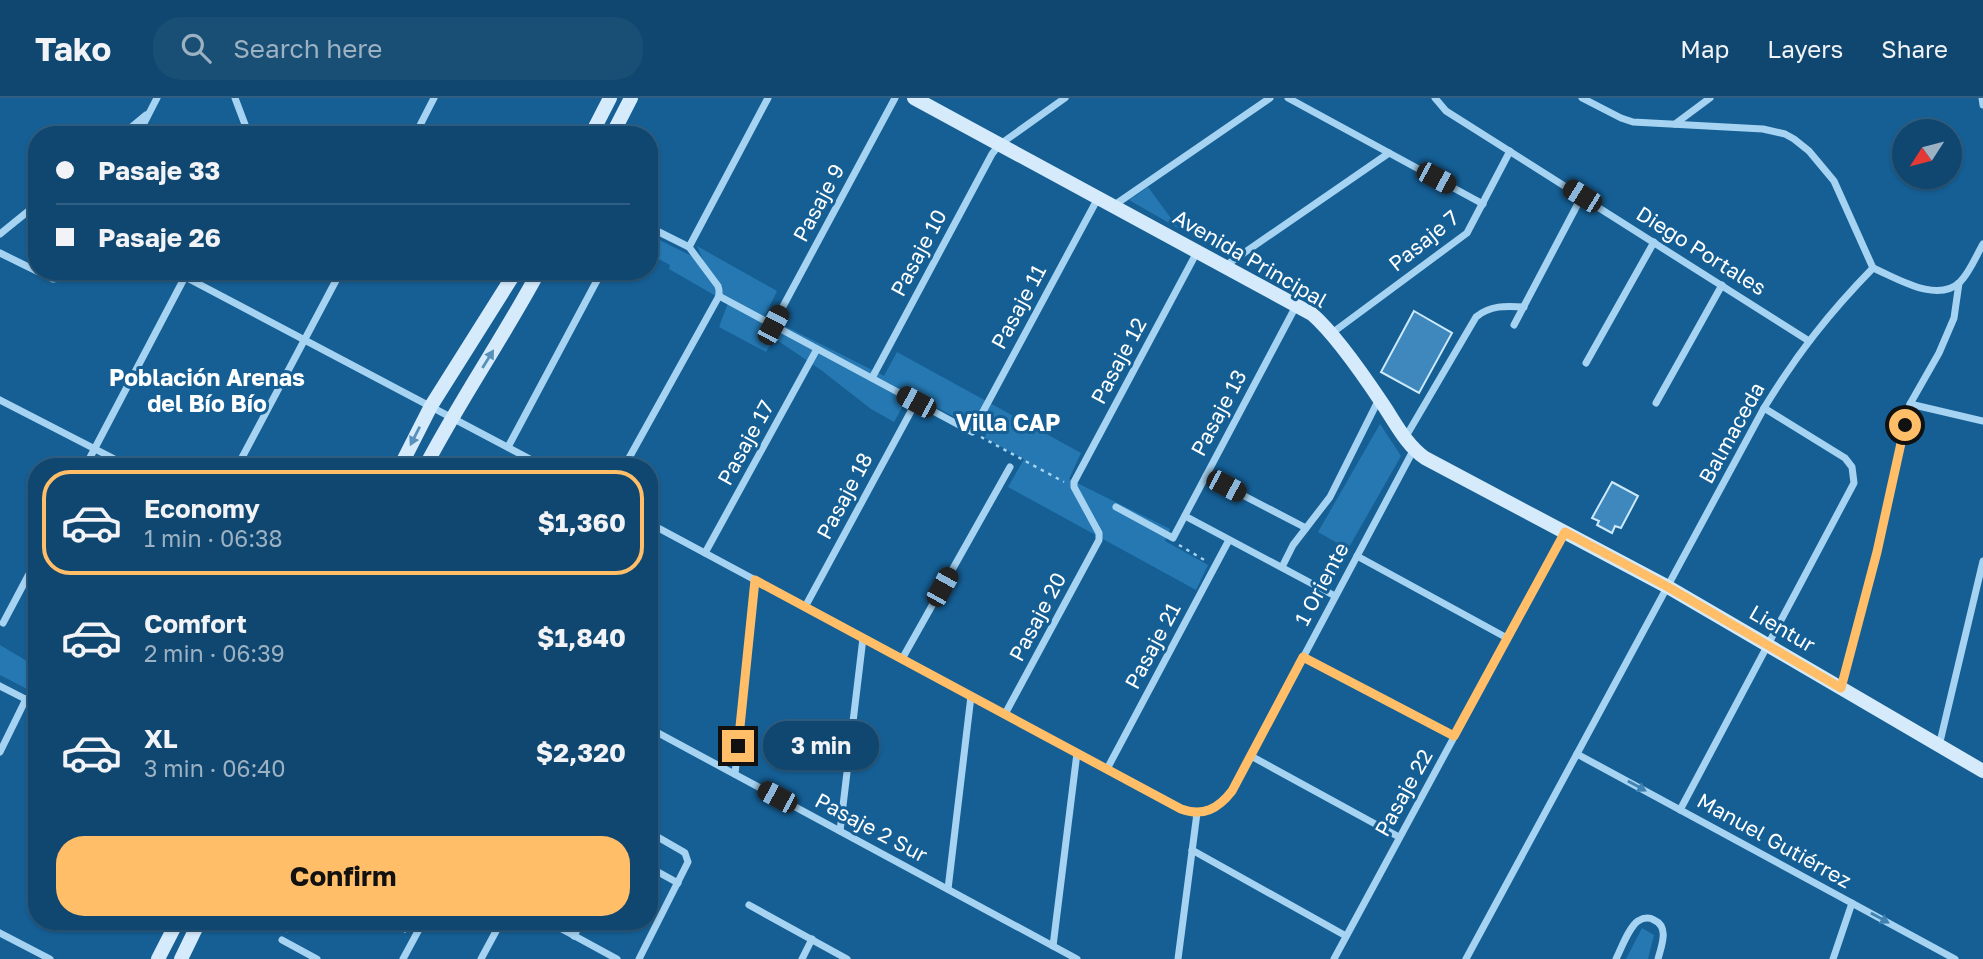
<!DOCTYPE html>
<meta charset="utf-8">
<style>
:root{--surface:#104770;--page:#194e75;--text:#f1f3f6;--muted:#9cb2c3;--line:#305f83;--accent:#ffbe67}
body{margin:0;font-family:"Golos Text",sans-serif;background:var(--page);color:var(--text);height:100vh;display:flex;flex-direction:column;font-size:26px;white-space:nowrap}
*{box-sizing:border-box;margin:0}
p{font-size:23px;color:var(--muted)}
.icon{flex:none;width:38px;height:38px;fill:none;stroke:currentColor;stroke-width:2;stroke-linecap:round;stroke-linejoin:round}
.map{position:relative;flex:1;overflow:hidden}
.drawer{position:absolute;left:28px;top:360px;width:630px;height:472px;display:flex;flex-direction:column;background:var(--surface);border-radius:28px;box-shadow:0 2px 5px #0004,0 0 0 2px var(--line)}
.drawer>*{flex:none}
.banner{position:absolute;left:28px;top:28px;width:630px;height:154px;border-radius:28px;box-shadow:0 2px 5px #0004,0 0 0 2px var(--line);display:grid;align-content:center;height:154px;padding:0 28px;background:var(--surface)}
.needle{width:46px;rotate:234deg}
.fabs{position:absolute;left:1892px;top:21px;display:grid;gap:14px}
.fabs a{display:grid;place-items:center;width:70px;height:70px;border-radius:50%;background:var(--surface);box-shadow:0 2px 5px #0004,0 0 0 2px var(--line);font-size:35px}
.end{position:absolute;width:32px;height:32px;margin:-16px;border:9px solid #ffbe67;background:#111;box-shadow:0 0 0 4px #111}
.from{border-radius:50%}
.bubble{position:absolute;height:49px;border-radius:24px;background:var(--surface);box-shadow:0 2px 5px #0004,0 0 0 2px var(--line);font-size:23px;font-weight:700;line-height:49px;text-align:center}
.car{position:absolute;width:21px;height:42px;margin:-21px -10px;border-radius:9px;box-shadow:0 0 5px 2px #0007;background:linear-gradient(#222 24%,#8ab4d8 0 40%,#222 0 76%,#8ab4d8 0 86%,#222 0)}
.banner b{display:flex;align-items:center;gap:24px;height:66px;font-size:26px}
.banner b+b{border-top:2px solid var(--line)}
.banner i{width:18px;height:18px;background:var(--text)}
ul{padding:12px 0 0;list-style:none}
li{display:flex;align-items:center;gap:21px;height:105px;margin:0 14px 10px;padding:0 14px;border:4px solid transparent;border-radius:28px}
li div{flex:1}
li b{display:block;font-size:26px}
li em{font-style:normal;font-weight:700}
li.current{border-color:var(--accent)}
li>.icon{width:63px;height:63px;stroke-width:1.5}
.cta{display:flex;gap:14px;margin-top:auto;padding:14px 28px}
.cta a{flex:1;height:80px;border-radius:28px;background:var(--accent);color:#111;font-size:28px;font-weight:700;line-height:80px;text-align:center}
header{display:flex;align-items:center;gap:42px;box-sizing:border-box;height:98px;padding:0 35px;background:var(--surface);border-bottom:2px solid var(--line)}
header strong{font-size:33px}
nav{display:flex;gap:38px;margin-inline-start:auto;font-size:24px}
.search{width:490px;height:63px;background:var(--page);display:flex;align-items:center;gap:18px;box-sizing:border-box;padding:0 24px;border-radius:28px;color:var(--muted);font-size:26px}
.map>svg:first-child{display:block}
.park{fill:#2578b2}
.building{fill:#3e88bd;stroke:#cde9fc;stroke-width:2}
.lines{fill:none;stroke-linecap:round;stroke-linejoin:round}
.path{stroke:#a6d3f1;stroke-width:2.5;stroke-dasharray:3.5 5;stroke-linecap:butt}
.street{stroke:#a6d3f1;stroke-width:7}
.secondary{stroke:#d5ebfc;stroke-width:14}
.oneway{fill:#5890b9}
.oneway2{fill:#4082b1}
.route{stroke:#ffbe67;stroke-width:9}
.labels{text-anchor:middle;stroke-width:6;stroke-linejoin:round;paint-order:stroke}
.street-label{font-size:21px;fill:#fff;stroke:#155f95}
.neighbourhood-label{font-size:23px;font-weight:bold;fill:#fff;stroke:#155f95}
</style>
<header>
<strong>Tako</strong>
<div class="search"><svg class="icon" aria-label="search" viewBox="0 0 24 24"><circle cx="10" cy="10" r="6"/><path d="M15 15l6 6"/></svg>Search here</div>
<nav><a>Map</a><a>Layers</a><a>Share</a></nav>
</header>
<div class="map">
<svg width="1983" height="861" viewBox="0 0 1983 861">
<rect width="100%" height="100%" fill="#155f95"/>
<!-- park -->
<g class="park">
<path d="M1148,89L1178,130L1129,102Z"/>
<path d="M649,137L704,164L697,148L777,193L765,218L884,278L897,254L1081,355L1069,381L1170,431L1165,443L1208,467L1196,492L1008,389L1024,361L985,340L986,336L910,295L894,324L871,311L821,272L774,240L766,254L719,229L728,205L669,171L670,167L649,156Z"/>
<path d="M1380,326L1401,358L1348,451L1318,434Z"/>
<path d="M0,547L37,569V583L31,593L0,577Z"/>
<path d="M1642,830L1654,837L1648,861H1626Z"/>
</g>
<!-- building -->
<g class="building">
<path d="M1414,213L1452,235L1419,295L1381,274Z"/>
<path d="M1612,384L1638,398L1621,430L1615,428L1612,435L1597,427L1599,423L1592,420Z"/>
</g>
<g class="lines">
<!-- path -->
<g class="path">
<path d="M981,339L1064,384"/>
<path d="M1179,447L1206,463"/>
<path d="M389,824L406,834"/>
<path d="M286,834L291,824"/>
</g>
<!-- street -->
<g class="street">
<path d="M235,0L249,37"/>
<path d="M1288,0L1483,106"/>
<path d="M1435,0L1446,13L1809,243"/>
<path d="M1582,0L1621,20L1633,24L1763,31L1785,36L1794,41L1809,53L1834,83L1873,170"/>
<path d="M1982,0L1983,7"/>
<path d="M1675,26L1710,0"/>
<path d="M122,37L146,17"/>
<path d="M138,37L157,0"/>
<path d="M415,37L434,0"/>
<path d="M1113,108L1270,0"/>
<path d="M649,129L689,149L718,188L719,192V198"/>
<path d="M0,136L37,106"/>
<path d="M689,149L768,0"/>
<path d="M0,155L53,181L60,180L68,173"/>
<path d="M1225,168L1389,55"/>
<path d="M1873,170C1897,180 1937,206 1960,184C1970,174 1976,158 1983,146"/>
<path d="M174,173L545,369"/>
<path d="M719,198L972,334L1098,100"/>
<path d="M773,227L895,0"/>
<path d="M1514,227L1582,98"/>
<path d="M1332,235L1467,135L1510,53"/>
<path d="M1586,265L1654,144"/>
<path d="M872,280L992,56L999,47L1065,0"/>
<path d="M0,302L130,369"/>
<path d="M1656,305L1722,187"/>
<path d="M1910,306L1983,323"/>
<path d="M1405,340L1476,219C1490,207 1506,208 1524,209"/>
<path d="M508,349L602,173"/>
<path d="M85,369L188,173"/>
<path d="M237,369L341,173"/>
<path d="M624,369L719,198"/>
<path d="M1206,378L1306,430"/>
<path d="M1116,409L1173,440L1296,208"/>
<path d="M1185,418L1335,498"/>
<path d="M649,425L1181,711C1203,719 1218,711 1232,693L1414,351"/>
<path d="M705,455L817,251"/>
<path d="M1357,458L1507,540"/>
<path d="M1282,469L1293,447L1330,399L1379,301"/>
<path d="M805,509L916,304"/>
<path d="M3,525L37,461"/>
<path d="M1303,559L1454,638"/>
<path d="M902,561L1010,369"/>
<path d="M0,588L37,607"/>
<path d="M1841,590L1877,454L1910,306L1939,255L1954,220L1959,185"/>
<path d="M1005,616L1099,442V435L1074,389V384L1197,154"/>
<path d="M649,630L1077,861"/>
<path d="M1939,648L1983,463"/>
<path d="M0,654L26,601"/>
<path d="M1577,656L1955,861"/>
<path d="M1251,658L1399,739"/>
<path d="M1107,671L1229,442"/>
<path d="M735,676L755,482"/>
<path d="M1680,712L1854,385L1852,369L1845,360L1764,310"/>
<path d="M840,733L863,540"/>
<path d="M1192,752L1346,838"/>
<path d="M649,769L678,785"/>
<path d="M948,791L971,598"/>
<path d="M749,807L847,861"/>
<path d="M549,824L617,861"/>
<path d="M0,835L50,861"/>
<path d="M574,838L581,824"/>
<path d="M282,842L317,861"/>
<path d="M1053,848L1077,655"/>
<path d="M403,861L423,824"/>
<path d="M481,861L501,824"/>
<path d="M639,861L688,764L685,755L682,753L649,734"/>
<path d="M802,861L812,841"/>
<path d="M1178,861L1197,715"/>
<path d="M1334,861L1565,434"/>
<path d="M1466,861L1764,310C1797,256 1829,215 1873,170"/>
<path d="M1616,861C1621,851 1629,829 1638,823C1643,820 1649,819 1654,822C1670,829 1661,849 1658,861"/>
<path d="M1833,861L1852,805"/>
</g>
<!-- secondary -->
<g class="secondary">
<path d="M914,0L1312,216C1336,237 1364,278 1382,305C1395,324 1406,347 1425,360L1668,489L1983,673"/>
<path d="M591,37L610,0"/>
<path d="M612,37L631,0"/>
<path d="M400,369L431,308L516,173"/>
<path d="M425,369C460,302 503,240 539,173"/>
<path d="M158,861L177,824"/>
<path d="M181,861L199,824"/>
</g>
</g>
<!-- one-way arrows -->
<defs><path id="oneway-solid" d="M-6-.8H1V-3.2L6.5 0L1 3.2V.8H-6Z" transform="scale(1.75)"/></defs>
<g class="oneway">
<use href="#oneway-solid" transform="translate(488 261) rotate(-58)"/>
<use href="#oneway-solid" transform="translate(415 338) rotate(117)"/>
</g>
<g class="oneway2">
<use href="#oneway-solid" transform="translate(1637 688) rotate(29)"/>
<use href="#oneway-solid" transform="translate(1880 820) rotate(29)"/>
</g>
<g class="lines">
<!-- route -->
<path class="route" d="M738,648L755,482L1181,711C1203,719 1218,711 1232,693L1303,559L1454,638L1565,434L1668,489L1841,590L1877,454L1905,327"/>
</g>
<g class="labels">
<!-- street labels -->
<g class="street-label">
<text transform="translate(819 105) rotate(-62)" y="7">Pasaje 9</text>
<text transform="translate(1424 143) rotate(-39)" y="7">Pasaje 7</text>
<text transform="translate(1701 153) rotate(32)" y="7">Diego Portales</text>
<text transform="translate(919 155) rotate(-62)" y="7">Pasaje 10</text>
<text transform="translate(1250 161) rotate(30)" y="7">Avenida Principal</text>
<text transform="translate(1019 209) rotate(-62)" y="7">Pasaje 11</text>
<text transform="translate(1119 263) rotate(-62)" y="7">Pasaje 12</text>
<text transform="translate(1219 315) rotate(-62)" y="7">Pasaje 13</text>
<text transform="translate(1732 335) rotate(-61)" y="7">Balmaceda</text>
<text transform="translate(746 345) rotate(-61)" y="7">Pasaje 17</text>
<text transform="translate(845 398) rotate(-62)" y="7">Pasaje 18</text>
<text transform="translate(1322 486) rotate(-62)" y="7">1 Oriente</text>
<text transform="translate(1038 519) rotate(-62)" y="7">Pasaje 20</text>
<text transform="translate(1782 531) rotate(30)" y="7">Lientur</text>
<text transform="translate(1153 548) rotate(-62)" y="7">Pasaje 21</text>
<text transform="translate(1404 695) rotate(-61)" y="7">Pasaje 22</text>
<text transform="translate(871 730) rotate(28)" y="7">Pasaje 2 Sur</text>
<text transform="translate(1774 743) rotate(29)" y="7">Manuel Gutiérrez</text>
</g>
<!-- neighbourhood labels -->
<g class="neighbourhood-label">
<text x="207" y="288">Población Arenas<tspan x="207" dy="26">del Bío Bío</tspan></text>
<text x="1008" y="333">Villa CAP</text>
</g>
</g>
</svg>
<div class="fabs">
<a><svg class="needle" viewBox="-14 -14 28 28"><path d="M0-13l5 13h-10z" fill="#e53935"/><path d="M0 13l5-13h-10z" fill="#9cb2c3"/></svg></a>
</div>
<i class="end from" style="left:1905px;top:327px"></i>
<i class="end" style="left:738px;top:648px"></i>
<div class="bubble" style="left:763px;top:623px;width:116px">3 min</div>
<i class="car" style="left:1436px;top:80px;rotate:118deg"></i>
<i class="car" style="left:1582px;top:98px;rotate:302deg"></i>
<i class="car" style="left:773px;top:227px;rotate:28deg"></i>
<i class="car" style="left:916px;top:304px;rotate:298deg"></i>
<i class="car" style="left:1226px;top:388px;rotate:118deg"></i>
<i class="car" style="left:942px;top:489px;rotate:29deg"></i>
<i class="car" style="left:777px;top:699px;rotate:298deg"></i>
<div class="banner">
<b><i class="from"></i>Pasaje 33</b>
<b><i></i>Pasaje 26</b>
</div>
<section class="drawer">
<ul>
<li class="current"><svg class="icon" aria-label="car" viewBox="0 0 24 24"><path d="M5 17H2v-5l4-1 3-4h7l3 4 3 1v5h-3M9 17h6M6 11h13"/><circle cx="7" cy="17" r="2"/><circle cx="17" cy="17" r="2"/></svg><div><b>Economy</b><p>1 min · 06:38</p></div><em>$1,360</em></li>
<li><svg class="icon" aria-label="car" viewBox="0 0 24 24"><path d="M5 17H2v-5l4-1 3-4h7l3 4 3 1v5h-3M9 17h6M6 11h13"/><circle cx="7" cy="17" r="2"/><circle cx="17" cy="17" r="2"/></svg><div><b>Comfort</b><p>2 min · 06:39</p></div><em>$1,840</em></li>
<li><svg class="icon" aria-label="car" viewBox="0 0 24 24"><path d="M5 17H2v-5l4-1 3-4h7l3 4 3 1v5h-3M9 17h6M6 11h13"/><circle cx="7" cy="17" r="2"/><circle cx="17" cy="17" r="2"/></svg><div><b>XL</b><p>3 min · 06:40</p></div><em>$2,320</em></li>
</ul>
<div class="cta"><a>Confirm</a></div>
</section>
</div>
